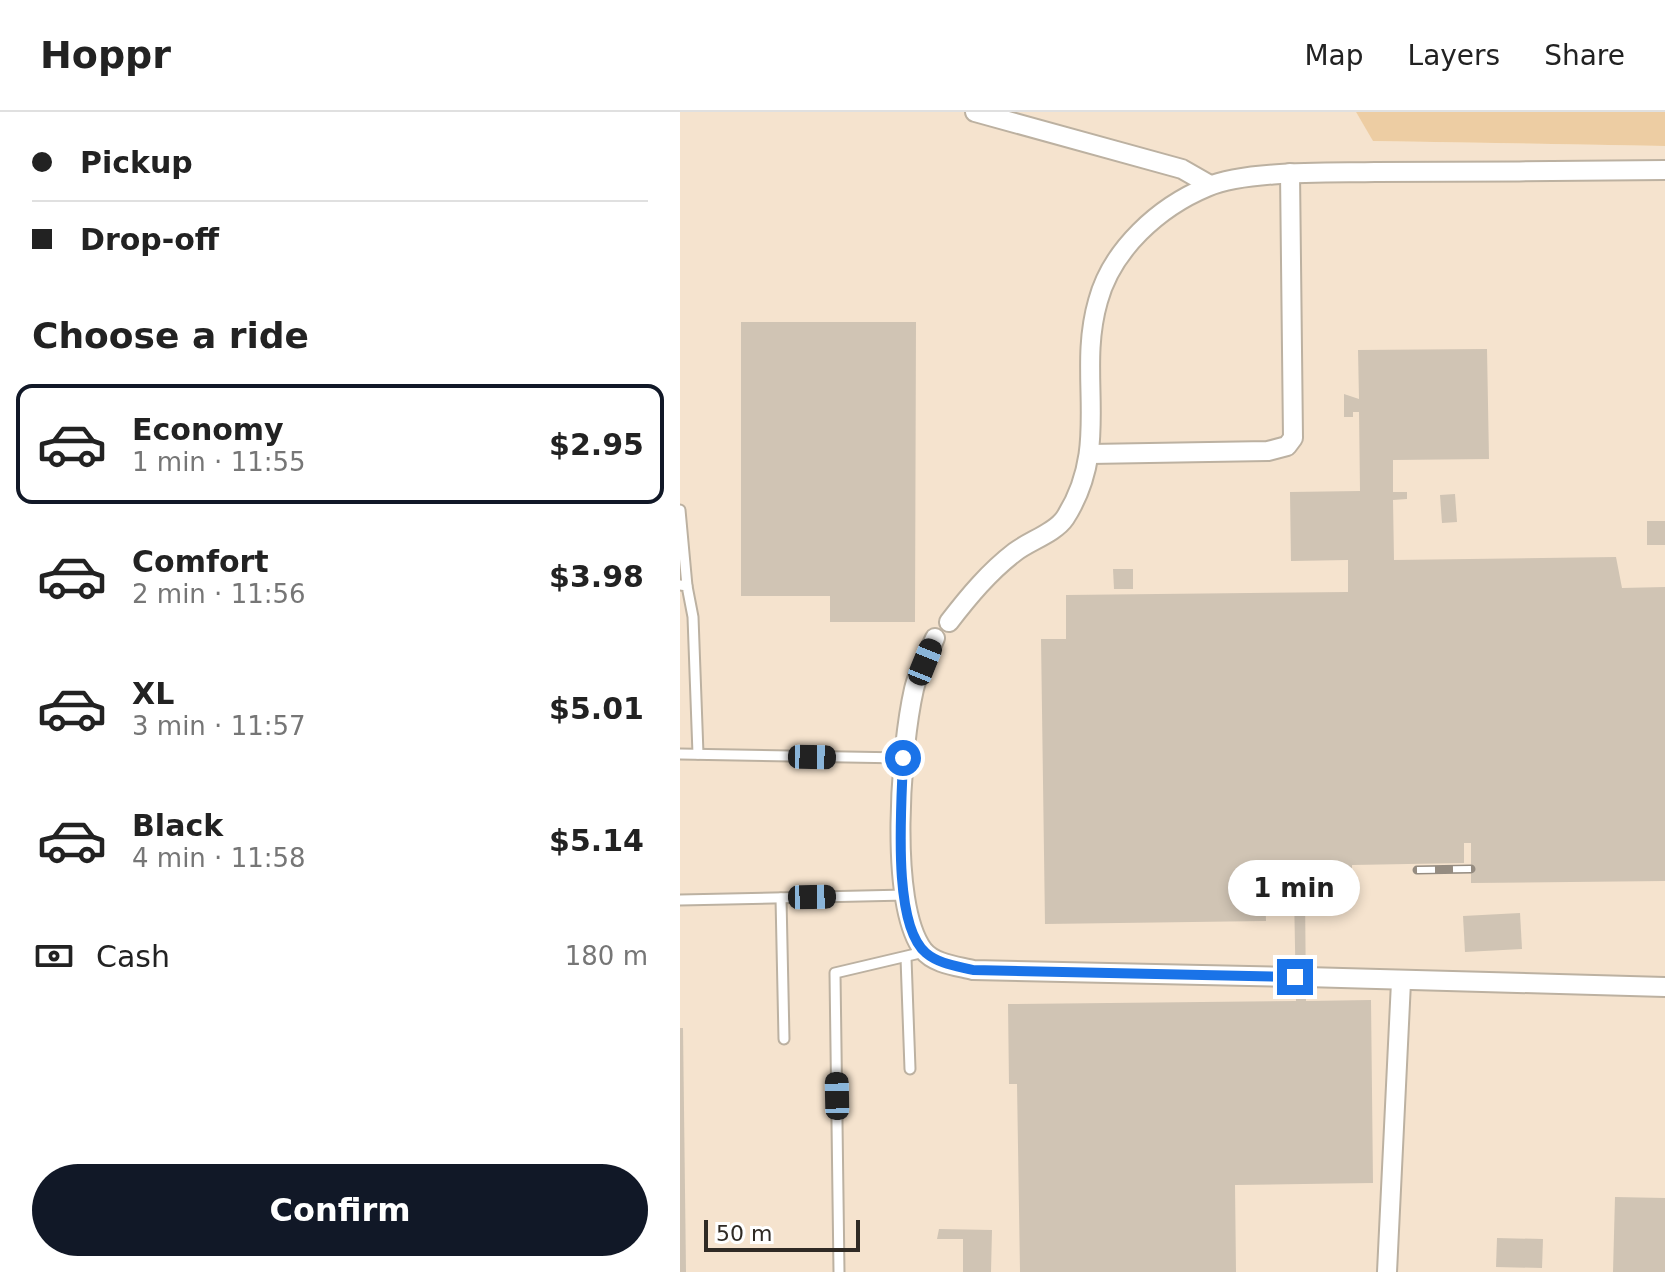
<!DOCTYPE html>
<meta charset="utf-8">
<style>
:root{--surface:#fff;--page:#f6f6f6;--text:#222;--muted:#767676;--line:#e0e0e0;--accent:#111827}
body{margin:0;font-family:"DejaVu Sans",sans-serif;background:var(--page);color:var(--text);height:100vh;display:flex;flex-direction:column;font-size:30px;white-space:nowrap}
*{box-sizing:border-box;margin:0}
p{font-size:26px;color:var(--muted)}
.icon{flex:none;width:44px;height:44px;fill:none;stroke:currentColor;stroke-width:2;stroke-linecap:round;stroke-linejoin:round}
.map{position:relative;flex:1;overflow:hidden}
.panel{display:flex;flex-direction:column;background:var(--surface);width:680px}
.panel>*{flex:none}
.guide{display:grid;align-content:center;height:176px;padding:0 32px;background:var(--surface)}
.scale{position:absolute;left:24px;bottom:20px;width:156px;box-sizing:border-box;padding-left:8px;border:4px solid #2f2a24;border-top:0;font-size:22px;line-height:28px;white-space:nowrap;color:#2f2a24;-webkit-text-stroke:6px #fff;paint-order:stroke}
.end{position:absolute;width:36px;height:36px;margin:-18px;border:10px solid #1a73e8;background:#fff;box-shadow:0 0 0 4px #fff}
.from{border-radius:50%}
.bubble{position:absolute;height:56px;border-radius:28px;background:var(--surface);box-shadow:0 4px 12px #0003;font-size:26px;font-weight:700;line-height:56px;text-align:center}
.car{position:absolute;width:24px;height:48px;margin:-24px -12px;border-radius:10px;box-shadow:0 0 6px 2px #0007;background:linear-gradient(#222 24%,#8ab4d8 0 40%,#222 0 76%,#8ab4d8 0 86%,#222 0)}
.guide b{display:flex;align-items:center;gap:28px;height:76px;font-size:30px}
.guide b+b{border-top:2px solid var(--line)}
.guide i{width:20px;height:20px;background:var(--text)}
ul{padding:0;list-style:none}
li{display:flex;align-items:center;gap:24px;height:120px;margin:0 16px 12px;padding:0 16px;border:4px solid transparent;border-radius:16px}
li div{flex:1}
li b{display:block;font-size:30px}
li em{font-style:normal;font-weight:700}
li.selected{border-color:var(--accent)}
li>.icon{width:72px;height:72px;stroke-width:1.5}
h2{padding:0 32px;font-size:36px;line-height:96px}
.pay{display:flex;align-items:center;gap:20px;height:88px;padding:0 32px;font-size:30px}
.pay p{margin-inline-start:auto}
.button{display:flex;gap:16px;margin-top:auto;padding:16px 32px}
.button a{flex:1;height:92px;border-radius:48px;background:var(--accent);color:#fff;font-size:32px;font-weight:700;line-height:92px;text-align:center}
header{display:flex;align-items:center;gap:48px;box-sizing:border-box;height:112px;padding:0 40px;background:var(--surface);border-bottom:2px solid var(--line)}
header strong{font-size:38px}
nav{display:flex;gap:44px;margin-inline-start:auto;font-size:28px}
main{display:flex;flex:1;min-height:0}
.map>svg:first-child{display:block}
.built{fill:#f5e3ce}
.green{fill:#edcda3}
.building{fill:#d0c4b4}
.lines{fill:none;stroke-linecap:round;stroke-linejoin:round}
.service-casing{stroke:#bcb1a1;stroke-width:13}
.minor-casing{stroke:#bcb1a1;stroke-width:22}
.service{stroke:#fff;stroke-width:9}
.minor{stroke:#fff;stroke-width:18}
.rail-casing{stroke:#958c81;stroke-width:9}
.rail{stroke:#fff;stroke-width:6;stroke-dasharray:18;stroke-linecap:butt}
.route{stroke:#1a73e8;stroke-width:10}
</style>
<header>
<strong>Hoppr</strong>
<nav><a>Map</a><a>Layers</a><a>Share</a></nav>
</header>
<main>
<section class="panel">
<div class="guide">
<b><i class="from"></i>Pickup</b>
<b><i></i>Drop-off</b>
</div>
<h2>Choose a ride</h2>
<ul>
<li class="selected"><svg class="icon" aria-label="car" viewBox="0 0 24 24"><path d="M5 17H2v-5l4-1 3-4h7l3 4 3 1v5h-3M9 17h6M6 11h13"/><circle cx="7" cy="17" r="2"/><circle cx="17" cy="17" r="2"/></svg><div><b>Economy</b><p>1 min · 11:55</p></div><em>$2.95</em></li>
<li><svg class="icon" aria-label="car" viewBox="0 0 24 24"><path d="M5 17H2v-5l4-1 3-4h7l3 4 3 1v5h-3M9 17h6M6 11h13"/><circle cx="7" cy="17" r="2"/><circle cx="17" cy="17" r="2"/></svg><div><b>Comfort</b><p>2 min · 11:56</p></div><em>$3.98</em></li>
<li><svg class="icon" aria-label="car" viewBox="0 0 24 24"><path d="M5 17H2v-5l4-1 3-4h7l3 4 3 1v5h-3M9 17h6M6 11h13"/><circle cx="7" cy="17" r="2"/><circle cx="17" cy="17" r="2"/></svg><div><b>XL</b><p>3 min · 11:57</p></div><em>$5.01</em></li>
<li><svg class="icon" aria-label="car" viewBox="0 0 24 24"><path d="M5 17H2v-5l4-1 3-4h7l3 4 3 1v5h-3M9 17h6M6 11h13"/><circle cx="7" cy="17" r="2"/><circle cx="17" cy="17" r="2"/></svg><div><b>Black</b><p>4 min · 11:58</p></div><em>$5.14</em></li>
</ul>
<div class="pay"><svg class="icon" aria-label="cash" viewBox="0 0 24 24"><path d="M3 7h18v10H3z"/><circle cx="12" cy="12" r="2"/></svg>Cash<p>180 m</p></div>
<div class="button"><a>Confirm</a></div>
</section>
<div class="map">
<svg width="985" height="1160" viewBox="0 0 985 1160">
<rect width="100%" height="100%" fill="#fef2e1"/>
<!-- built -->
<path class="built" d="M0,0H676L694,29L985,34V1160H0Z"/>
<!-- green -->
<path class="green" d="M676,0H985V34L693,29Z"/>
<!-- building -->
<g class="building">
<path d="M61,210H236L235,510H150V484H61Z"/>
<path d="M807,237L809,347L713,348V380H727V387L713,388L714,448L936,445L942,476L985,475V769L791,771V731H784V751L672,753V779L625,780L626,889L691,888L693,1071L555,1073L556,1160H340L337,972H329L328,892L616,889L614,780H585L586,809L365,812L361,527H386V483L668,480V448L611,449L610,380L680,379L679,300H673V305H664V282L679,287L678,238Z"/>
<path d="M775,382L777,410L762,411L760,383Z"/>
<rect x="967" y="409" width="18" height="24"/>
<path d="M433,457H453V477H434Z"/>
<path d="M840,801L842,837L785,840L783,804Z"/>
<path d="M0,916H3L6,1160H0Z"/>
<path d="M935,1085L985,1086V1160H933Z"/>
<path d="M259,1117L312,1118L311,1160H283V1127H257Z"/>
<path d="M817,1126L863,1127L862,1156L816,1155Z"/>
</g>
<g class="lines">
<defs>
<g id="service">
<path d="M0,398L7,474"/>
<path d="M0,473L7,474L13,505L18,642"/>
<path d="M0,642L223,646"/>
<path d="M101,786L104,927"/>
<path d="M0,788L226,783"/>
<path d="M226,846L230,957"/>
<path d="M159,1160L155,861L244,840"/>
</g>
<g id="minor">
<path d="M295,0L502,57L530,73"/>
<path d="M410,342L588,339L607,334L613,326L610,61"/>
<path d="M269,510C289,484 309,460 335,440C349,429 375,421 385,406C432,333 396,265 418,189C432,137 479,95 527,75C567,58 651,61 695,60C792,60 888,59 985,58"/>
<path d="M255,526C248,542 238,560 234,577C221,634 208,791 243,838C254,852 277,854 293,858L615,865"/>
<path d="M626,865L985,875"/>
<path d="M707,1160L721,870"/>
</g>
</defs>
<!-- service casing -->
<use href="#service" class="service-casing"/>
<!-- minor casing -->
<use href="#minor" class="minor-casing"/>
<!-- service -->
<use href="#service" class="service"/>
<!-- minor -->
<use href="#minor" class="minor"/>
<defs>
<path id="rail" d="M737,758L791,757"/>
</defs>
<!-- rail casing -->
<use href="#rail" class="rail-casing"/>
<!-- rail -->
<use href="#rail" class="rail"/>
</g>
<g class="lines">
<!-- route -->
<path class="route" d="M223,646C222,690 211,812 246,841C259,852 277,854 293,858L615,865"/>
</g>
</svg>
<div class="scale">50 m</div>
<i class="end from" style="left:223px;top:646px"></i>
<i class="end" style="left:615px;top:865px"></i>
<div class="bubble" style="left:548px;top:748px;width:132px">1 min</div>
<i class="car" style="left:245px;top:550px;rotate:22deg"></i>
<i class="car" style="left:132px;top:645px;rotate:91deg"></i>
<i class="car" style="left:132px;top:785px;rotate:89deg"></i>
<i class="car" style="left:157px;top:984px;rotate:359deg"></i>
</div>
</main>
